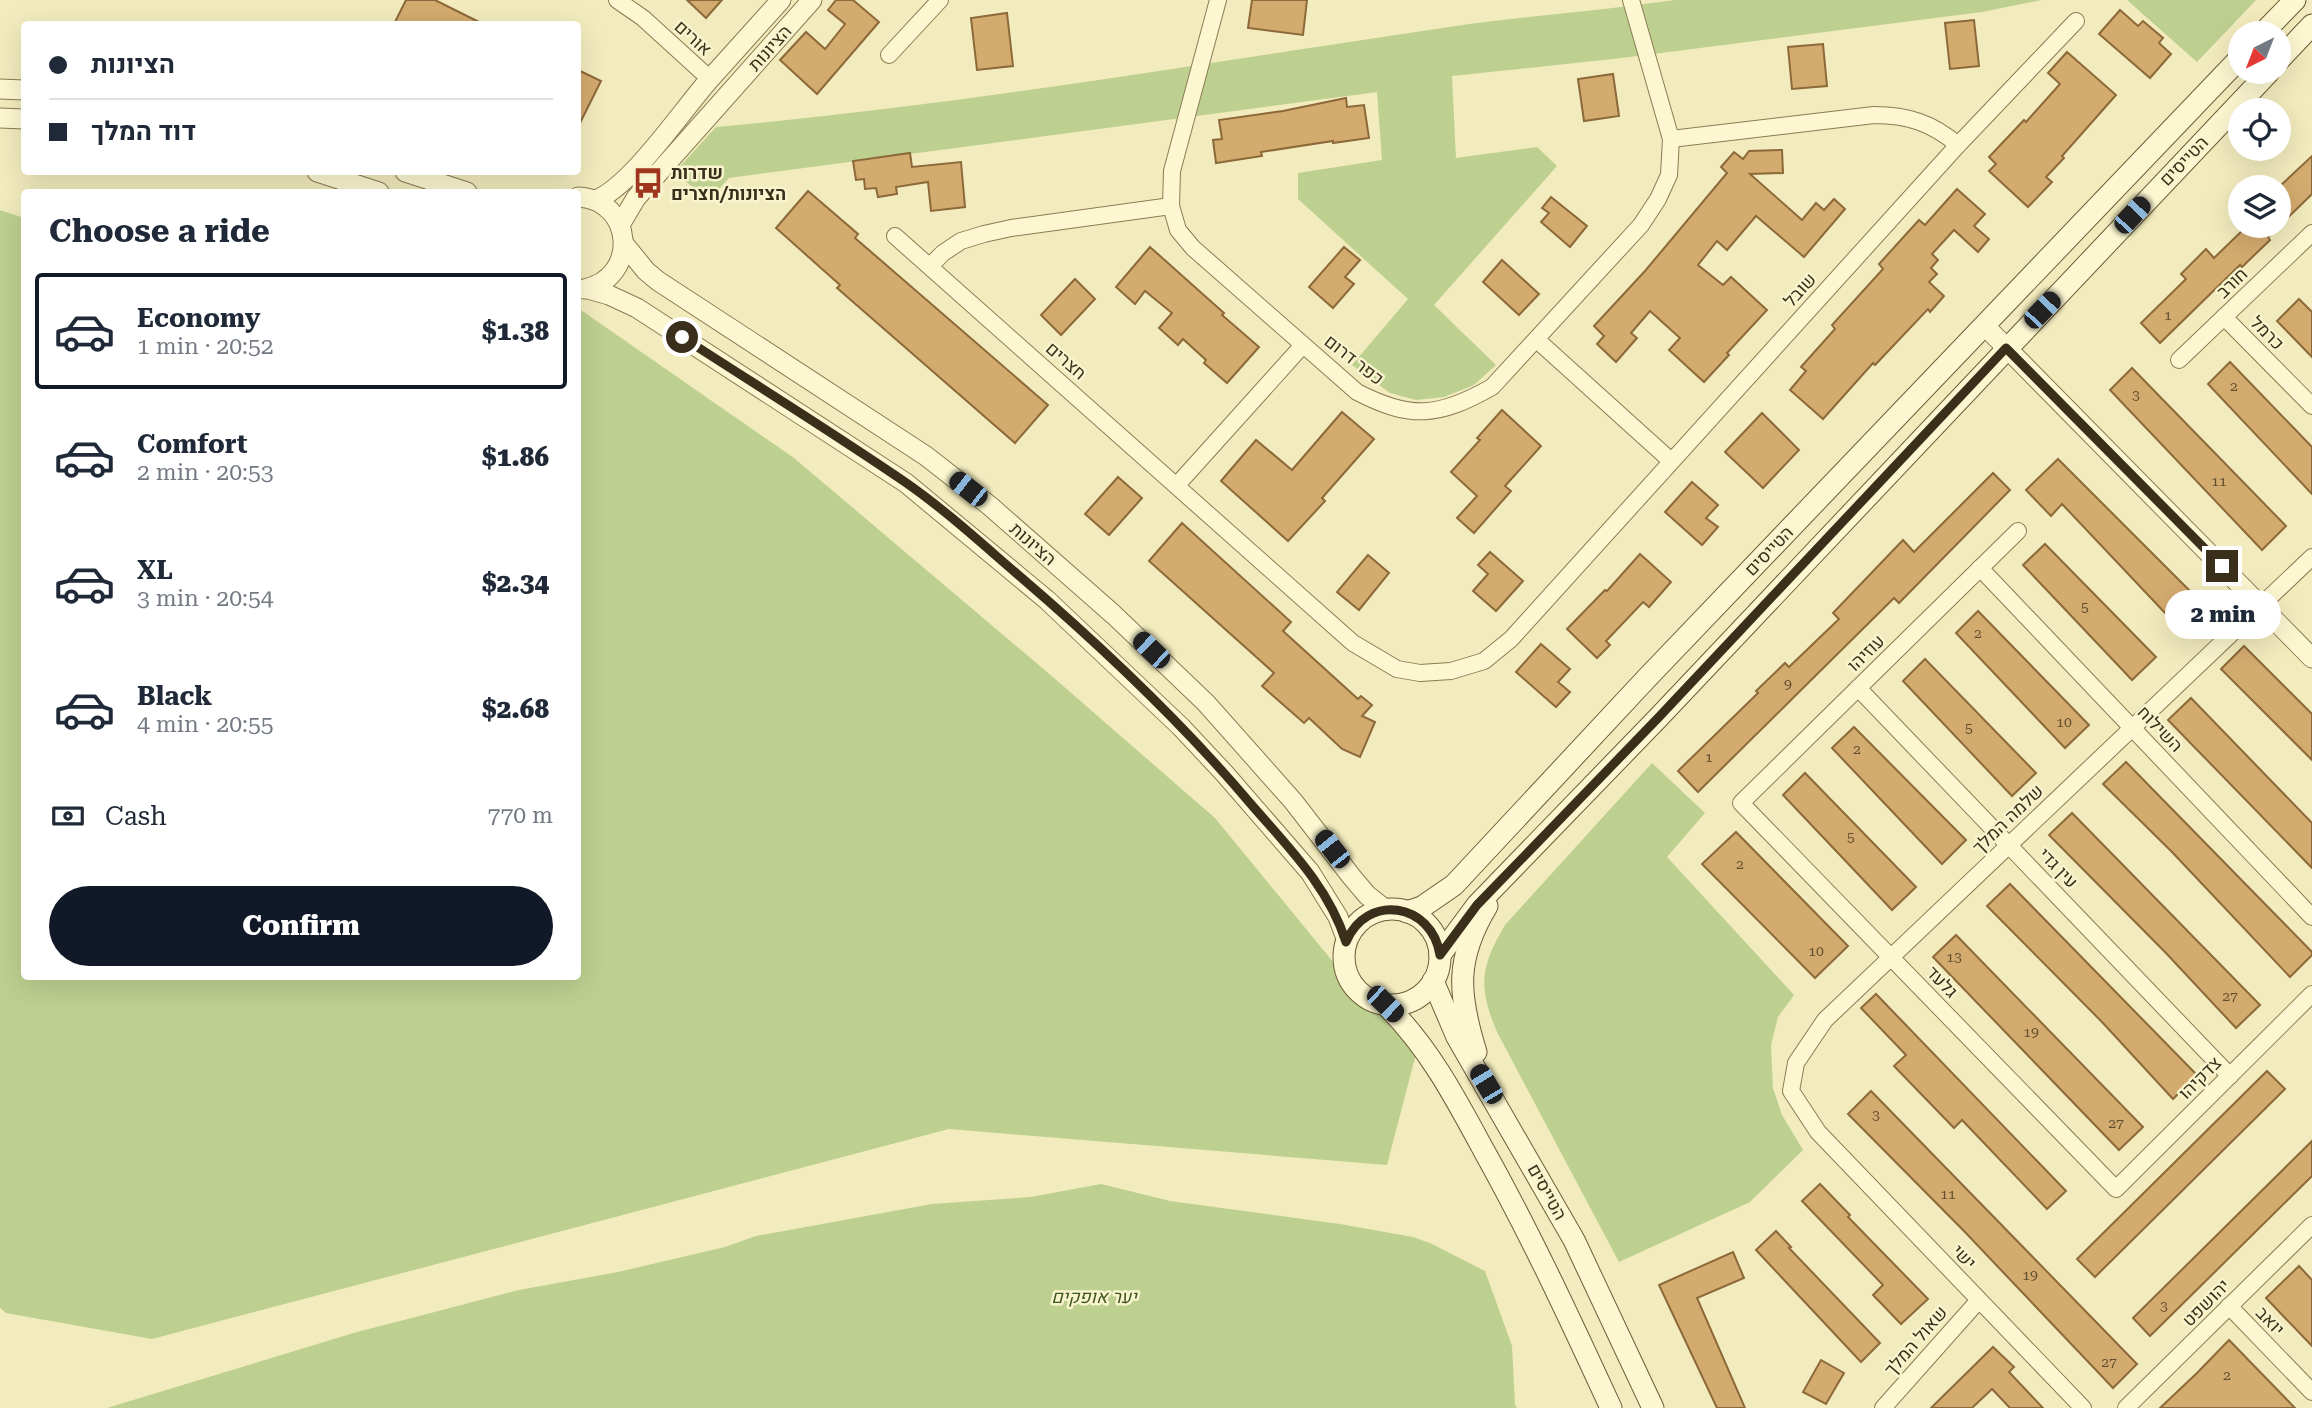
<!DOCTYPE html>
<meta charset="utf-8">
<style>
:root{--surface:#fff;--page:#f2f2f3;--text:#1f2937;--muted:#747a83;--line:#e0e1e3;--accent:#111827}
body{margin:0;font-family:"Roboto Serif",Heebo,serif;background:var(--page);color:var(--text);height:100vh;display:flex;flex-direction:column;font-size:26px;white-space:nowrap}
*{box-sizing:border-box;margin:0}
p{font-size:23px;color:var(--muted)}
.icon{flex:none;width:38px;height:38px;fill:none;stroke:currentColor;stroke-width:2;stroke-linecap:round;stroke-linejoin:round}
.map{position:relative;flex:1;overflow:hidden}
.side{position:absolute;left:21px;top:189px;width:560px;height:791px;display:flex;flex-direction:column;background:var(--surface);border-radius:7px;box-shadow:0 7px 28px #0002}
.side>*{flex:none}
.guide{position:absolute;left:21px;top:21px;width:560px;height:154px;border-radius:7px;box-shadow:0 7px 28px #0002;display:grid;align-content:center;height:154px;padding:0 28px;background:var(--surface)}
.needle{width:46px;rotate:222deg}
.tools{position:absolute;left:2228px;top:21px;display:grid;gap:14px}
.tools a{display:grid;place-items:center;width:63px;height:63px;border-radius:50%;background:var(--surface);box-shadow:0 7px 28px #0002;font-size:35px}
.end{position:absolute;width:32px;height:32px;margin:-16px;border:9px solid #392f1a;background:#fff;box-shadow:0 0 0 4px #fff}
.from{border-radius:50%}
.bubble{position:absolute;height:49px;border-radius:24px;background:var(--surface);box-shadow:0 7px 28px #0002;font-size:23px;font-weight:800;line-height:49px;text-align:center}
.car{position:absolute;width:21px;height:42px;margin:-21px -10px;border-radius:9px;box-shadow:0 0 5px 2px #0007;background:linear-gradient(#222 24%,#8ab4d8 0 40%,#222 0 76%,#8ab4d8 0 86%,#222 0)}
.guide b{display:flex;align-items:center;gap:24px;height:66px;font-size:26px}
.guide b+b{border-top:2px solid var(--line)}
.guide i{width:18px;height:18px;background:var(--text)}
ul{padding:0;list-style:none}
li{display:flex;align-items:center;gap:21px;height:116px;margin:0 14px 10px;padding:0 14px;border:4px solid transparent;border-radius:7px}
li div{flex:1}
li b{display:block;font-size:26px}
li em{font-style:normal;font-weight:800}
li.selected{border-color:var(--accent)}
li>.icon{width:63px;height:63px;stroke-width:1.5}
h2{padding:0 28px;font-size:32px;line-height:84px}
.pay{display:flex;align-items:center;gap:18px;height:77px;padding:0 28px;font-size:26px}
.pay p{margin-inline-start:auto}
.button{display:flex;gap:14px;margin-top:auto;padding:14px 28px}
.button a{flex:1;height:80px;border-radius:42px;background:var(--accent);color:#fff;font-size:28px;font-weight:800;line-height:80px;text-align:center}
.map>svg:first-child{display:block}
.green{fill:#bdd090}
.building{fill:#d4ab6f;stroke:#8c6938;stroke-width:2}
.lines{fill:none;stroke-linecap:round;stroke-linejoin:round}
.minor-casing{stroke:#8b7b54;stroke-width:18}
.tertiary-casing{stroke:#8b7b54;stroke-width:21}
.secondary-casing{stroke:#6d5c38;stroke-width:23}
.minor{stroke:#fcf7d0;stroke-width:16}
.tertiary{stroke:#fcf7d0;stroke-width:19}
.secondary{stroke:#fcf7d0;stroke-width:21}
.route{stroke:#392f1a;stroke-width:9}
.labels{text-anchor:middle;stroke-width:5;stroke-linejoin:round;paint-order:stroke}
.number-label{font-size:14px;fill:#604e2f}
.street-label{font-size:18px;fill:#392f1a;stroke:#f8f4cd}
.poi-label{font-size:18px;font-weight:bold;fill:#392f1a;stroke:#f8f4cd;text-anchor:start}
.park-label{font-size:18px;font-style:italic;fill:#3f571f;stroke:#f8f4cd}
</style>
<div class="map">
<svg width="2312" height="1408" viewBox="0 0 2312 1408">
<rect width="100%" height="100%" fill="#f2ebbd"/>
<!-- green -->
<g class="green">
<path d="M1675,0H2042L1982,12L1622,58L1452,76L1456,158L1537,147L1557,166L1434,305L1496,365L1474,385L1444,397L1416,400L1390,393L1352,365L1408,299L1298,199V173L1382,160L1377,92L729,178L708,201L675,172L716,127C962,105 1205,63 1449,27C1524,16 1600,11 1675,0Z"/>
<path d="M2127,0H2256L2197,62Z"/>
<path d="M0,210L24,218V976H578V308L794,458L1054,678L1215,818L1361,996L1417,1050L1387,1165L949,1129L152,1339L6,1313L0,1308Z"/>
<path d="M1652,763L1705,813L1667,857L1794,995L1778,1017L1771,1045L1773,1088L1782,1115L1803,1150L1750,1202L1619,1262L1497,1032C1478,987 1480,967 1505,925Z"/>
<path d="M1101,1184L1170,1201L1340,1224L1413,1237L1430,1243L1485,1271L1512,1346L1515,1405L1517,1408H107L357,1332L427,1314L519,1290L618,1272L725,1247L756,1236L932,1204L1031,1197Z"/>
</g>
<!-- building -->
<g class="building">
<path d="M406,0H435L483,24H394Z"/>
<path d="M687,0H722L706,18Z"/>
<path d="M836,0H853L879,22L817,94L780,60L806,32L825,49L845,24L828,10Z"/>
<path d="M1252,0H1307L1303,35L1248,28Z"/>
<path d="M2120,10L2138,26L2143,21L2163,38L2159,43L2171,54L2150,78L2099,34Z"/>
<path d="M1007,13L1013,66L977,70L971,18Z"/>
<path d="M1974,20L1979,66L1950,69L1945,23Z"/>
<path d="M1823,44L1827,86L1792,89L1788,47Z"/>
<path d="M2067,52L2116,95L2062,156L2064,158L2046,177L2052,182L2028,207L1989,171L1996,164L1989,157L2024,120L2026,122L2060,84L2048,73Z"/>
<path d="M578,70L601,81L578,127Z"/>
<path d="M1613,74L1619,116L1584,121L1578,79Z"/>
<path d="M1346,98L1347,107L1364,105L1369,138L1333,143V141L1261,152L1262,156L1216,163L1213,140L1222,139L1219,120L1283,111Z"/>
<path d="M1782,150L1783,173L1750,174L1802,220L1816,203L1824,210L1834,199L1845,209L1804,257L1756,216L1727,250L1717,241L1698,265L1723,285L1731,277L1767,310L1727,353L1729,355L1704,382L1669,350L1680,338L1650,311L1631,333L1637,338L1616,362L1597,344L1604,336L1594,326L1645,271L1727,173L1721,167L1734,152L1743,159L1749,151Z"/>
<path d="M910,153L912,167L961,162L965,207L931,211L928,182L896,187L897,194L878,197L876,188L865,189L864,179L856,180L853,161Z"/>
<path d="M2312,156V194L2268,237L2270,240L2242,267L2240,265L2160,343L2141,323L2186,279L2181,274L2206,249L2214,258L2247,226H2278V188Z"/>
<path d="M1957,189L1985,214L1974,226L1989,239L1978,252L1954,230L1932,254L1938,260L1931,268L1937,274L1929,282L1944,296L1930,312L1928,309L1875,365L1873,363L1823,419L1790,390L1806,371L1801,367L1835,329L1832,325L1883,269L1879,264L1919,220L1925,225Z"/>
<path d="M808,191L858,234L855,238L1048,405L1015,443L837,288L840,285L776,228Z"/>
<path d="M1551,197L1587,226L1570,247L1541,222L1549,213L1542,208Z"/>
<path d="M1150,247L1224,313L1222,315L1259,347L1227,383L1204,363L1206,360L1183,339L1178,345L1159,328L1172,313L1145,291L1135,304L1116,287Z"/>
<path d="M1344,247L1360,260L1345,277L1354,284L1333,308L1309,287Z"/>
<path d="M1502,260L1539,294L1519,315L1483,282Z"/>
<path d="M1075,279L1095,299L1061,335L1041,315Z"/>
<path d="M2299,299L2312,312V357L2277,321Z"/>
<path d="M2230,362L2312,447V494L2208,384Z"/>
<path d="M2132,368L2286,526L2262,550L2110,390Z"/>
<path d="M1502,410L1541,446L1505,486L1511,491L1474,533L1457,518L1477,496L1451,472L1480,440L1477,438Z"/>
<path d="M1342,412L1374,439L1322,498L1325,501L1288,541L1221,481L1256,440L1292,470Z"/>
<path d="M1762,413L1799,450L1763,488L1725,452Z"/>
<path d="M2058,459L2208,609L2184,633L2062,504L2051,516L2026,490Z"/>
<path d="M1993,473L2010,490L1899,603L1894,598L1698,792L1678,771L1758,693L1756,691L1785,663L1789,667L1839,619L1833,613L1903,540L1914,552Z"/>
<path d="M1118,477L1142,498L1109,535L1085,514Z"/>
<path d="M1692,482L1718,505L1706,518L1718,527L1702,545L1665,512Z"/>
<path d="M1182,523L1291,622L1283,631L1358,699L1361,696L1372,705L1362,716L1375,722L1360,757L1342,749L1309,718L1304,723L1262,686L1274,673L1149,561Z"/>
<path d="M2045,544L2156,657L2132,680L2023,565Z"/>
<path d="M1490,552L1523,581L1496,611L1473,591L1488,574L1478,565Z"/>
<path d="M1640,554L1671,582L1649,607L1643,602L1606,641L1610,645L1597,658L1567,629L1605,590L1607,591Z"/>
<path d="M1368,555L1389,573L1359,610L1337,592Z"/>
<path d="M1978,611L2089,725L2065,748L1956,633Z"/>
<path d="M1541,644L1570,669L1558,682L1570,692L1556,707L1516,672Z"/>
<path d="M2244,646L2312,714V760L2221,669Z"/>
<path d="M1925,659L2036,773L2012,796L1903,681Z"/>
<path d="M2191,698L2312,823V868L2168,720Z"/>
<path d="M1854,727L1966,840L1942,864L1832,748Z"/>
<path d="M2126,762L2312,952V955L2290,977L2172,852L2103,784Z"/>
<path d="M1805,773L1916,887L1892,910L1783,795Z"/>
<path d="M2072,813L2260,1005L2236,1028L2165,952L2049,835Z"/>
<path d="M1736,832L1848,946L1815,978L1702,864Z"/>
<path d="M2010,884L2197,1075L2173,1099L2102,1022L1987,906Z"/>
<path d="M1956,935L2143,1127L2119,1150L1933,957Z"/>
<path d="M1876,994L2066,1191L2047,1209L1962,1120L1954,1128L1894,1066L1906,1055L1861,1008Z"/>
<path d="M2267,1071L2285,1089L2095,1277L2077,1259Z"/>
<path d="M1871,1091L2137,1364L2113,1388L1963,1230L1848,1114Z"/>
<path d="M2312,1141V1176L2150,1336L2133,1318Z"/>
<path d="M1820,1184L1850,1215L1848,1217L1928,1299L1901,1324L1873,1295L1883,1285L1802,1201Z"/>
<path d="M1776,1231L1791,1247L1789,1248L1880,1343L1861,1362L1756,1250Z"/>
<path d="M1733,1252L1744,1278L1697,1298L1745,1408H1717L1659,1285Z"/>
<path d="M2299,1266L2312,1280V1346L2266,1298Z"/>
<path d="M2229,1340L2295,1408H2160L2197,1373Z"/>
<path d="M1993,1347L2014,1367L2009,1372L2043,1408H2010L1992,1389L1972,1408H1931Z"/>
<path d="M1821,1360L1844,1373L1826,1404L1803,1392Z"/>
</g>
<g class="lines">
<defs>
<g id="minor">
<path d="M617,0L643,18L710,79"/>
<path d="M1218,0L1172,171L1171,206L1178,230L1193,248L1357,392C1411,420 1439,417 1492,387L1641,225L1658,199L1669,175L1671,139L1631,0"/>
<path d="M889,55L940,0"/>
<path d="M1671,139L1874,115C1908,115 1932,123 1958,145"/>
<path d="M895,236L1353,643L1397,669L1420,673L1451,671L1484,661L1511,639L1958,145L2076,21"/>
<path d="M930,266L943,253L961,241L984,234L1011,228L1171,206"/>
<path d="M2224,317L2312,406"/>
<path d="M1537,340L1671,461"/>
<path d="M2179,360L2312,233"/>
<path d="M1177,485L1303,345"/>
<path d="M2018,531L1741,803L2116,1189L2312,994"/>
<path d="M1980,568L2312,917"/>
<path d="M1858,688L2230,1076"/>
<path d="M2229,1306L2312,1392"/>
<path d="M1883,1408L1979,1300"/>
<path d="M2083,1408L1818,1132L1791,1091L1796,1063L1825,1020L2312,557"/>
<path d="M2126,1408L2312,1225"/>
</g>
<g id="tertiary">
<path d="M0,89L24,90"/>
<path d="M0,118L24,119"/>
<path d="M317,172L379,192"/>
<path d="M405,172L467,192"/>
<path d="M578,197C634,200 640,278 584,289"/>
<path d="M596,200C632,185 681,112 709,80C733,53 757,27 781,0"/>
<path d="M620,225L636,198L812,0"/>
<path d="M624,244L646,271L658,281L926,456L990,506L1114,615L1206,703L1293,801L1351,876L1367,895L1386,910"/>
<path d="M588,289L609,295L637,308L906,483L1047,600L1181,727L1225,774L1310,872L1338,917L1347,941"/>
<path d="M1984,325L2312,658"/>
</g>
<g id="secondary">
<path d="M2263,33L2295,0"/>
<path d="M2278,61L2312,25"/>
<circle cx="1392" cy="957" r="48"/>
<path d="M1407,912L1422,907L1454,885L1646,679L2240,58"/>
<path d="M1440,955L1477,905L1658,718L2269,72"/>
<path d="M1433,981L1457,1037L1574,1240L1653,1408"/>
<path d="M1385,1004C1428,1046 1455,1097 1483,1149C1530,1233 1571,1321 1611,1408"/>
<path d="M1476,1052C1458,994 1455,959 1487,906"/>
</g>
</defs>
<!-- minor casing -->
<use href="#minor" class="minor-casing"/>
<!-- tertiary casing -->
<use href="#tertiary" class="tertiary-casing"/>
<!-- secondary casing -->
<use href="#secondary" class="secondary-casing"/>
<!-- minor -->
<use href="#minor" class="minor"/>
<!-- tertiary -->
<use href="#tertiary" class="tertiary"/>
<!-- secondary -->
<use href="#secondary" class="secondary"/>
</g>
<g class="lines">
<!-- route -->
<path class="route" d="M682,337C756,385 832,432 905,482C944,509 980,542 1016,573C1099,644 1180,720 1250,803C1288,847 1328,886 1346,942C1367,892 1432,903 1440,955L1477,905L1658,718L2006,348L2222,566"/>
</g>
<!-- icons -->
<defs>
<symbol id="bus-bare" viewBox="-9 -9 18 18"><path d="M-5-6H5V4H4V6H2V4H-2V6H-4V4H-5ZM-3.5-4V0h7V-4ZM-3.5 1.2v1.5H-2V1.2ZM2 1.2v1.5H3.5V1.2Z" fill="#a0351f" stroke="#f8f4cd" stroke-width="2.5" paint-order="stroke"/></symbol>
</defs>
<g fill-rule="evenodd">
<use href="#bus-bare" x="626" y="161" width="44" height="44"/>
</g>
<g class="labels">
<!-- number labels -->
<g class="number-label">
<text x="2168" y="320">1</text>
<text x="2234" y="391">2</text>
<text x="2136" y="400">3</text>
<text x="2219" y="486">11</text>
<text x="2085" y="612">5</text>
<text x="1978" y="638">2</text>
<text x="1788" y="689">9</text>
<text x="2064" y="727">10</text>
<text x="1969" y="733">5</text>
<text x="1857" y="754">2</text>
<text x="1709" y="762">1</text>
<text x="1851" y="842">5</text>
<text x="1740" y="869">2</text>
<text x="1816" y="956">10</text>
<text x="1954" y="962">13</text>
<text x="2230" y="1001">27</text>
<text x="2031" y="1037">19</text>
<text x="1876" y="1120">3</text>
<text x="2116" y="1128">27</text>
<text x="1948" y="1199">11</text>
<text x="2030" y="1280">19</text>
<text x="2164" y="1311">3</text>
<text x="2109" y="1367">27</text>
<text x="2227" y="1380">2</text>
</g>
<!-- street labels -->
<g class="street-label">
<text transform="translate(693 38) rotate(42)" y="6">אורים</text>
<text transform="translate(770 48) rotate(-48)" y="6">הציונות</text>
<text transform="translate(2184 161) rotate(-46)" y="6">הטייסים</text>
<text transform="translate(2232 283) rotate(-44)" y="6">חורב</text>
<text transform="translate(1800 290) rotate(-48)" y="6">שובל</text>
<text transform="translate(2267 333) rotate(45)" y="6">כרמל</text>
<text transform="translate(1354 360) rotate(38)" y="6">כפר דרום</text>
<text transform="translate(1066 361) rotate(41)" y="6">חצרים</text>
<text transform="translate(1033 544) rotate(41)" y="6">הציונות</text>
<text transform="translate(1769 551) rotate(-46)" y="6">הטייסים</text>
<text transform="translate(1866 653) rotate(-44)" y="6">עוזיהו</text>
<text transform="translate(2160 729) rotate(46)" y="6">השילוח</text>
<text transform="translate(2008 819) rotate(-44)" y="6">שלמה המלך</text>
<text transform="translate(2058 868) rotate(46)" y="6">עין גדי</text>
<text transform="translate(1942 982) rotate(46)" y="6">גלעד</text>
<text transform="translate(2200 1078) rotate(-45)" y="6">צדקיהו</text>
<text transform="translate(1547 1192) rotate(61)" y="6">הטייסים</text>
<text transform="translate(1964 1257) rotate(46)" y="6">ישי</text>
<text transform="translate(2206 1303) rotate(-45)" y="6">יהושפט</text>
<text transform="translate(2270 1321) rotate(46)" y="6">יואב</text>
<text transform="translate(1916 1341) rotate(-49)" y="6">שאול המלך</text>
</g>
<!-- poi labels -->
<g class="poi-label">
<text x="671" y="179">שדרות<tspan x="671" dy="21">הציונות/חצרים</tspan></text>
</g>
<!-- park labels -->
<g class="park-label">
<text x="1094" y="1303">יער אופקים</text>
</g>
</g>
</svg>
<div class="tools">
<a><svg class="needle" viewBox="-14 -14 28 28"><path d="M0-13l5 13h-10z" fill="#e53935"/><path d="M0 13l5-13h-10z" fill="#747a83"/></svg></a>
<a><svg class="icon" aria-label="locate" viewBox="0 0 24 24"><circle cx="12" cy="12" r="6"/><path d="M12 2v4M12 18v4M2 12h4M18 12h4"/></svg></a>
<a><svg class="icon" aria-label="layers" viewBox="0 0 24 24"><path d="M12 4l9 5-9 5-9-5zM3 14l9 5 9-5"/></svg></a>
</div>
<i class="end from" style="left:682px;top:337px"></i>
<i class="end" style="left:2222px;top:566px"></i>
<div class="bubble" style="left:2165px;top:590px;width:116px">2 min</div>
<i class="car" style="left:2132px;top:215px;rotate:43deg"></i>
<i class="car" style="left:2042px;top:310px;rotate:44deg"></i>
<i class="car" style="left:968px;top:489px;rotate:308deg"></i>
<i class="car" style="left:1151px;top:650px;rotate:314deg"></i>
<i class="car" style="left:1332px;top:849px;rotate:322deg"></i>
<i class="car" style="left:1385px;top:1004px;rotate:134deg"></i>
<i class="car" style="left:1486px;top:1084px;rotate:329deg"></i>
<div class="guide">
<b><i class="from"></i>הציונות</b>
<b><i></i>דוד המלך</b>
</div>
<section class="side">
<h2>Choose a ride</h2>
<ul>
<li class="selected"><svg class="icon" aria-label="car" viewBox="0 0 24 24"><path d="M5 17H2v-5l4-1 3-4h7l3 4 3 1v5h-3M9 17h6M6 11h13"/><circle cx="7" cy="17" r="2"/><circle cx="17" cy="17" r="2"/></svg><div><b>Economy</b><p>1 min · 20:52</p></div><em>$1.38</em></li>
<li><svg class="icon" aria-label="car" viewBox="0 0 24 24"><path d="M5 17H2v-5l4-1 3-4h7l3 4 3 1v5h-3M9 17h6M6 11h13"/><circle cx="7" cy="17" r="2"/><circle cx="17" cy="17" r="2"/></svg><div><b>Comfort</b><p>2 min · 20:53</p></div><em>$1.86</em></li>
<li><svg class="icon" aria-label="car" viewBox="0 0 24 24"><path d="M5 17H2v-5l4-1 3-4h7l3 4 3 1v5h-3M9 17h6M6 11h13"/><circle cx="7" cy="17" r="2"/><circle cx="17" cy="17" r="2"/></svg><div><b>XL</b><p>3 min · 20:54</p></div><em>$2.34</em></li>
<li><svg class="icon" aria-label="car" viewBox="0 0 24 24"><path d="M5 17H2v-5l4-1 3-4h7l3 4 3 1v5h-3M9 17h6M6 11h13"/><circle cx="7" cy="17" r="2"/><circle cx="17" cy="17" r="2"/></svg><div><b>Black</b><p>4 min · 20:55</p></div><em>$2.68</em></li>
</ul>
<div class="pay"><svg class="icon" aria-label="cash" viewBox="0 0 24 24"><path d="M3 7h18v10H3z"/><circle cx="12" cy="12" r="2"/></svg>Cash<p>770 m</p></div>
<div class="button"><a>Confirm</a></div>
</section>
</div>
